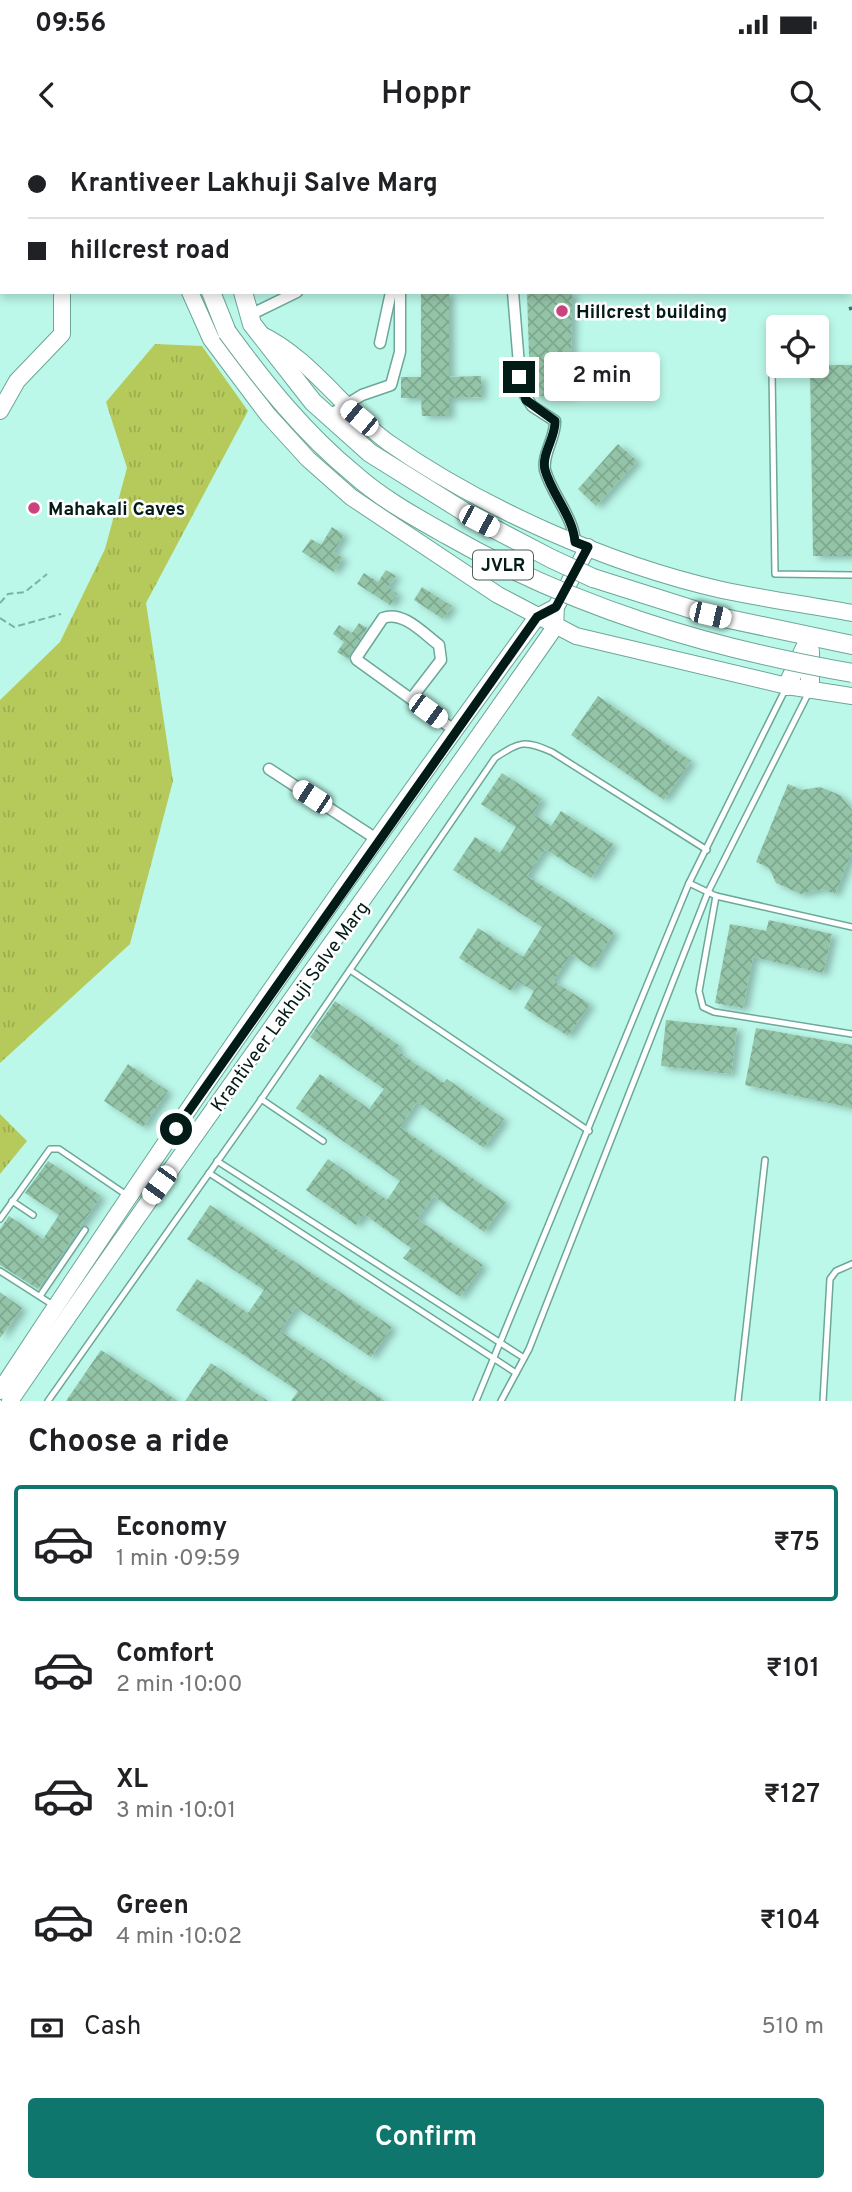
<!DOCTYPE html>
<meta charset="utf-8">
<style>
:root{--surface:#fff;--page:#f6f6f6;--text:#202124;--muted:#757577;--line:#e0e0e0;--accent:#0f766e}
body{margin:0;font-family:Overpass,sans-serif;background:var(--page);color:var(--text);height:100vh;display:flex;flex-direction:column;font-size:26px;white-space:nowrap}
*{box-sizing:border-box;margin:0}
p{font-size:23px;color:var(--muted)}
.icon{flex:none;width:38px;height:38px;fill:none;stroke:currentColor;stroke-width:2;stroke-linecap:round;stroke-linejoin:round}
.map{position:relative;height:1261px;overflow:hidden}
.panel{display:flex;flex-direction:column;background:var(--surface);flex:1}
.panel>*{flex:none}
.guide{position:absolute;left:0px;top:0px;width:852px;height:154px;box-shadow:0 4px 10px #0003;display:grid;align-content:center;height:154px;padding:0 28px;background:var(--surface)}
.buttons{position:absolute;left:766px;top:175px;display:grid;gap:14px}
.buttons a{display:grid;place-items:center;width:63px;height:63px;border-radius:7px;background:var(--surface);box-shadow:0 4px 10px #0003;font-size:35px}
.end{position:absolute;width:32px;height:32px;margin:-16px;border:9px solid #031b17;background:#fff;box-shadow:0 0 0 4px #fff}
.from{border-radius:50%}
.bubble{position:absolute;height:49px;border-radius:7px;background:var(--surface);box-shadow:0 4px 10px #0003;font-size:23px;font-weight:600;line-height:49px;text-align:center}
.car{position:absolute;width:21px;height:42px;margin:-21px -10px;border-radius:9px;box-shadow:0 0 5px 2px #0007;background:linear-gradient(#fff 24%,#345 0 40%,#fff 0 76%,#345 0 86%,#fff 0)}
.guide b{display:flex;align-items:center;gap:24px;height:66px;font-size:26px}
.guide b+b{border-top:2px solid var(--line)}
.guide i{width:18px;height:18px;background:var(--text)}
ul{padding:0;list-style:none}
li{display:flex;align-items:center;gap:21px;height:116px;margin:0 14px 10px;padding:0 14px;border:4px solid transparent;border-radius:7px}
li div{flex:1}
li b{display:block;font-size:26px}
li em{font-style:normal;font-weight:600}
li.current{border-color:var(--accent)}
li>.icon{width:63px;height:63px;stroke-width:1.5}
h2{padding:0 28px;font-size:32px;line-height:84px}
.pay{display:flex;align-items:center;gap:18px;height:77px;padding:0 28px;font-size:26px}
.pay p{margin-inline-start:auto}
.primary-button{display:flex;gap:14px;margin-top:auto;padding:14px 28px}
.primary-button a{flex:1;height:80px;border-radius:7px;background:var(--accent);color:#fff;font-size:28px;font-weight:600;line-height:80px;text-align:center}
.status{display:flex;justify-content:space-between;align-items:center;height:49px;padding:0 35px;background:var(--surface);direction:ltr}
.status svg{height:19px;fill:currentColor}
header{display:flex;justify-content:space-between;align-items:center;height:91px;padding:0 28px;background:var(--surface);font-size:32px;font-weight:600}
.map>svg:first-child{display:block}
.grass{fill:url(#grass-tufts)}
.building{fill:url(#building-cross-hatch);filter:url(#shadow)}
.lines{fill:none;stroke-linecap:round;stroke-linejoin:round}
.lane-casing{stroke:#6ca799;stroke-width:8}
.street-casing{stroke:#6ca799;stroke-width:13}
.secondary-casing{stroke:#6ca799;stroke-width:18}
.primary-casing{stroke:#6ca799;stroke-width:20}
.path{stroke:#7fb0a5;stroke-width:2;stroke-dasharray:7 3.5;stroke-linecap:butt}
.lane{stroke:#fff;stroke-width:5}
.street{stroke:#fff;stroke-width:10}
.secondary{stroke:#fff;stroke-width:16}
.primary{stroke:#fff;stroke-width:18}
.rail{stroke:#466b63;stroke-width:3.5;stroke-dasharray:9 9;stroke-linecap:butt}
.primary-bridge-casing{stroke:#6ca799;stroke-width:20;stroke-linecap:butt}
.primary-bridge{stroke:#fff;stroke-width:18}
.route{stroke:#031b17;stroke-width:9}
.poi-dot{fill:#cb427d;stroke:#fff;stroke-width:2.5}
.labels{text-anchor:middle;stroke-width:5;stroke-linejoin:round;paint-order:stroke}
.shield{fill:#fff;stroke:#4f5f5d;stroke-width:2}
.shield-label{font-size:18px;font-weight:bold;fill:#031b17}
.poi-label{font-size:19px;font-weight:bold;fill:#031b17;stroke:#fff;text-anchor:start}
.street-label{font-size:19px;fill:#031b17;stroke:#fff}
</style>
<div class="status"><b>09:56</b><svg viewBox="0 0 49 12"><path d="M0 12V9h3v3zM5 12V6h3v6zM10 12V3h3v9zM15 12V0h3v12zM26 1h20v11H26zM47 4h2v5h-2z"/></svg></div>
<header><svg class="icon" aria-label="back" viewBox="0 0 24 24"><path d="M15 5l-7 7 7 7"/></svg>Hoppr<svg class="icon" aria-label="search" viewBox="0 0 24 24"><circle cx="10" cy="10" r="6"/><path d="M15 15l6 6"/></svg></header>
<div class="map">
<svg width="852" height="1261" viewBox="0 0 852 1261">
<defs>
<pattern id="grass-tufts" width="24" height="20" patternUnits="userSpaceOnUse" patternTransform="scale(1.75)"><rect width="24" height="20" fill="#b6ca5b"/><path d="M3 7l-1-3M5 7V3M7 7l1-3M15 17l-1-3M17 17v-4M19 17l1-3" fill="none" stroke="#9bad4e"/></pattern>
<pattern id="building-cross-hatch" width="8" height="8" patternUnits="userSpaceOnUse" patternTransform="scale(1.75)"><rect width="8" height="8" fill="#94c4a7"/><path d="M0 0l8 8M0 8l8-8" fill="none" stroke="#7ea88f"/></pattern>
<filter id="shadow"><feDropShadow dx="5.5" dy="3" stdDeviation="3.5" flood-color="#0004"/></filter>
</defs>
<rect width="100%" height="100%" fill="#bbf8e9"/>
<!-- grass -->
<g class="grass">
<path d="M572,0H852V54L850,2Z"/>
<path d="M155,204L202,206L248,271L146,463L173,641L130,804L0,923V560L60,502L105,409L127,328L106,262Z"/>
<path d="M0,974L27,1001L0,1034Z"/>
</g>
<!-- building -->
<g class="building">
<path d="M421,152H449V237L481,236V257L449,258V276H422L421,258H401V237H421Z"/>
<path d="M527,152H572L571,256H535L530,249Z"/>
<path d="M817,225H852V416H813L810,226Z"/>
<path d="M618,304L637,321L596,366L578,349Z"/>
<path d="M332,387L344,395L333,412L343,418L334,432L302,412L311,399L321,405Z"/>
<path d="M386,430L396,436L388,447L398,454L390,465L357,444L364,433L378,442Z"/>
<path d="M422,447L452,466L443,479L414,460Z"/>
<path d="M359,483L367,488L348,519L337,512L344,502L333,494L339,485L352,493Z"/>
<path d="M598,556L691,621L664,660L571,595Z"/>
<path d="M502,633L542,659L533,674L551,686L561,671L613,704L591,738L545,709L527,736L614,792L592,828L571,814L553,841L590,864L568,896L524,868L534,851L517,841L511,851L459,818L478,788L523,817L542,787L453,730L475,697L500,713L516,687L481,664Z"/>
<path d="M788,644L802,650L820,647L840,655L852,670V712L835,754L822,749L801,754L776,743L769,728L756,722Z"/>
<path d="M769,780L832,794L823,833L753,817L743,868L715,863L730,784L766,791Z"/>
<path d="M335,861L400,906L397,910L414,923L444,943L447,939L504,979L484,1008L417,962L400,987L506,1062L484,1092L434,1056L417,1079L483,1125L460,1157L403,1118L411,1108L364,1074L356,1085L306,1050L328,1019L387,1060L400,1041L296,968L320,934L369,969L384,949L310,897Z"/>
<path d="M666,880L737,888L731,934L661,926Z"/>
<path d="M756,888L852,905V968L745,945Z"/>
<path d="M128,924L168,951L143,987L104,961Z"/>
<path d="M48,1021L101,1056L38,1149L0,1125V1089L9,1076L43,1099L59,1075L25,1053Z"/>
<path d="M210,1065L392,1187L371,1217L296,1167L280,1191L385,1261H291L298,1251L176,1170L197,1139L248,1173L264,1150L187,1099Z"/>
<path d="M0,1152L22,1168L0,1198Z"/>
<path d="M101,1210L178,1261H66Z"/>
<path d="M211,1223L268,1261H185Z"/>
</g>
<g class="lines">
<defs>
<g id="lane">
<path d="M772,231L775,434L852,435"/>
<path d="M689,743L716,756L852,787"/>
<path d="M716,756L699,851L703,867L714,872L852,894"/>
<path d="M350,830L589,991"/>
<path d="M261,959L323,1001"/>
<path d="M217,1021L524,1218"/>
<path d="M209,1033L516,1233"/>
<path d="M12,1061L33,1075"/>
<path d="M0,1079L50,1009H59L128,1056"/>
<path d="M0,1131L53,1165"/>
<path d="M40,1156L85,1090"/>
<path d="M48,1261L258,964L495,618C520,601 525,600 552,612L707,710"/>
<path d="M476,1261L689,743L786,548"/>
<path d="M501,1261L529,1209L708,752L809,552"/>
<path d="M738,1261L765,1020"/>
<path d="M823,1261L830,1139L836,1131L852,1124"/>
</g>
<g id="street">
<path d="M422,2L423,0"/>
<path d="M513,152L521,249L532,266L555,281C556,297 542,314 545,330C552,355 573,376 575,402"/>
<path d="M250,175L297,152"/>
<path d="M380,203L391,152"/>
<path d="M328,276L362,255L391,245L400,212V152"/>
<path d="M411,559L441,520L439,505C424,494 403,470 383,478L356,518L357,520L454,590"/>
<path d="M269,629L378,700"/>
</g>
<g id="secondary">
<path d="M39,0V2"/>
<path d="M168,0V2"/>
<path d="M190,152L211,199L268,275L308,319L351,357L498,455L576,496L787,546L852,556"/>
<path d="M260,194C311,218 343,270 389,303C484,369 608,424 722,450C765,459 809,465 852,473"/>
<path d="M0,271L17,241L62,194V152"/>
<path d="M0,1251C172,988 352,730 537,477L556,467"/>
<path d="M10,1261C188,1000 375,746 555,487L556,467L588,407"/>
</g>
<g id="primary">
<path d="M192,0V2"/>
<path d="M212,0V2"/>
<path d="M211,152L227,192"/>
<path d="M243,152L252,184L313,262L370,313L479,381L552,419"/>
<path d="M593,438L710,475L852,505"/>
<path d="M810,511V549"/>
<path d="M787,546L810,497"/>
</g>
</defs>
<!-- lane casing -->
<use href="#lane" class="lane-casing"/>
<!-- street casing -->
<use href="#street" class="street-casing"/>
<!-- secondary casing -->
<use href="#secondary" class="secondary-casing"/>
<!-- primary casing -->
<use href="#primary" class="primary-casing"/>
<!-- path -->
<g class="path">
<path d="M0,463L8,454L25,452L47,434"/>
<path d="M0,478L14,487L61,474"/>
</g>
<!-- lane -->
<use href="#lane" class="lane"/>
<!-- street -->
<use href="#street" class="street"/>
<!-- secondary -->
<use href="#secondary" class="secondary"/>
<!-- primary -->
<use href="#primary" class="primary"/>
<!-- rail -->
<path class="rail" d="M849,169L852,168"/>
<defs>
<g id="primary-bridge">
<path d="M227,192C265,244 304,293 354,334C382,359 415,377 447,395C574,468 709,508 852,533"/>
<path d="M552,419L593,438"/>
</g>
</defs>
<!-- primary-bridge casing -->
<use href="#primary-bridge" class="primary-bridge-casing"/>
<!-- primary-bridge -->
<use href="#primary-bridge" class="primary-bridge"/>
</g>
<g class="lines">
<!-- route -->
<path class="route" d="M176,989L537,477L556,467L588,407L575,402C573,376 552,355 545,330C541,314 556,297 555,281L526,260L519,237"/>
</g>
<!-- markers -->
<g class="poi-dot">
<circle cx="562" cy="171" r="7"/>
<circle cx="34" cy="368" r="7"/>
</g>
<g class="labels">
<!-- shield labels -->
<rect class="shield" x="473" y="410.5" width="60" height="29" rx="5"/>
<g class="shield-label">
<text x="503" y="431">JVLR</text>
</g>
<!-- poi labels -->
<g class="poi-label">
<text x="576" y="178">Hillcrest building</text>
<text x="48" y="375">Mahakali Caves</text>
</g>
<!-- street labels -->
<g class="street-label">
<text transform="translate(289 866) rotate(-54)" y="7">Krantiveer Lakhuji Salve Marg</text>
</g>
</g>
</svg>
<div class="buttons">
<a><svg class="icon" aria-label="locate" viewBox="0 0 24 24"><circle cx="12" cy="12" r="6"/><path d="M12 2v4M12 18v4M2 12h4M18 12h4"/></svg></a>
</div>
<i class="end from" style="left:176px;top:989px"></i>
<i class="end" style="left:519px;top:237px"></i>
<div class="bubble" style="left:544px;top:212px;width:116px">2 min</div>
<i class="car" style="left:359px;top:278px;rotate:310deg"></i>
<i class="car" style="left:479px;top:381px;rotate:118deg"></i>
<i class="car" style="left:710px;top:475px;rotate:103deg"></i>
<i class="car" style="left:428px;top:571px;rotate:126deg"></i>
<i class="car" style="left:312px;top:657px;rotate:303deg"></i>
<i class="car" style="left:159px;top:1045px;rotate:216deg"></i>
<div class="guide">
<b><i class="from"></i>Krantiveer Lakhuji Salve Marg</b>
<b><i></i>hillcrest road</b>
</div>
</div>
<section class="panel">
<h2>Choose a ride</h2>
<ul>
<li class="current"><svg class="icon" aria-label="car" viewBox="0 0 24 24"><path d="M5 17H2v-5l4-1 3-4h7l3 4 3 1v5h-3M9 17h6M6 11h13"/><circle cx="7" cy="17" r="2"/><circle cx="17" cy="17" r="2"/></svg><div><b>Economy</b><p>1 min · 09:59</p></div><em>₹75</em></li>
<li><svg class="icon" aria-label="car" viewBox="0 0 24 24"><path d="M5 17H2v-5l4-1 3-4h7l3 4 3 1v5h-3M9 17h6M6 11h13"/><circle cx="7" cy="17" r="2"/><circle cx="17" cy="17" r="2"/></svg><div><b>Comfort</b><p>2 min · 10:00</p></div><em>₹101</em></li>
<li><svg class="icon" aria-label="car" viewBox="0 0 24 24"><path d="M5 17H2v-5l4-1 3-4h7l3 4 3 1v5h-3M9 17h6M6 11h13"/><circle cx="7" cy="17" r="2"/><circle cx="17" cy="17" r="2"/></svg><div><b>XL</b><p>3 min · 10:01</p></div><em>₹127</em></li>
<li><svg class="icon" aria-label="car" viewBox="0 0 24 24"><path d="M5 17H2v-5l4-1 3-4h7l3 4 3 1v5h-3M9 17h6M6 11h13"/><circle cx="7" cy="17" r="2"/><circle cx="17" cy="17" r="2"/></svg><div><b>Green</b><p>4 min · 10:02</p></div><em>₹104</em></li>
</ul>
<div class="pay"><svg class="icon" aria-label="cash" viewBox="0 0 24 24"><path d="M3 7h18v10H3z"/><circle cx="12" cy="12" r="2"/></svg>Cash<p>510 m</p></div>
<div class="primary-button"><a>Confirm</a></div>
</section>
